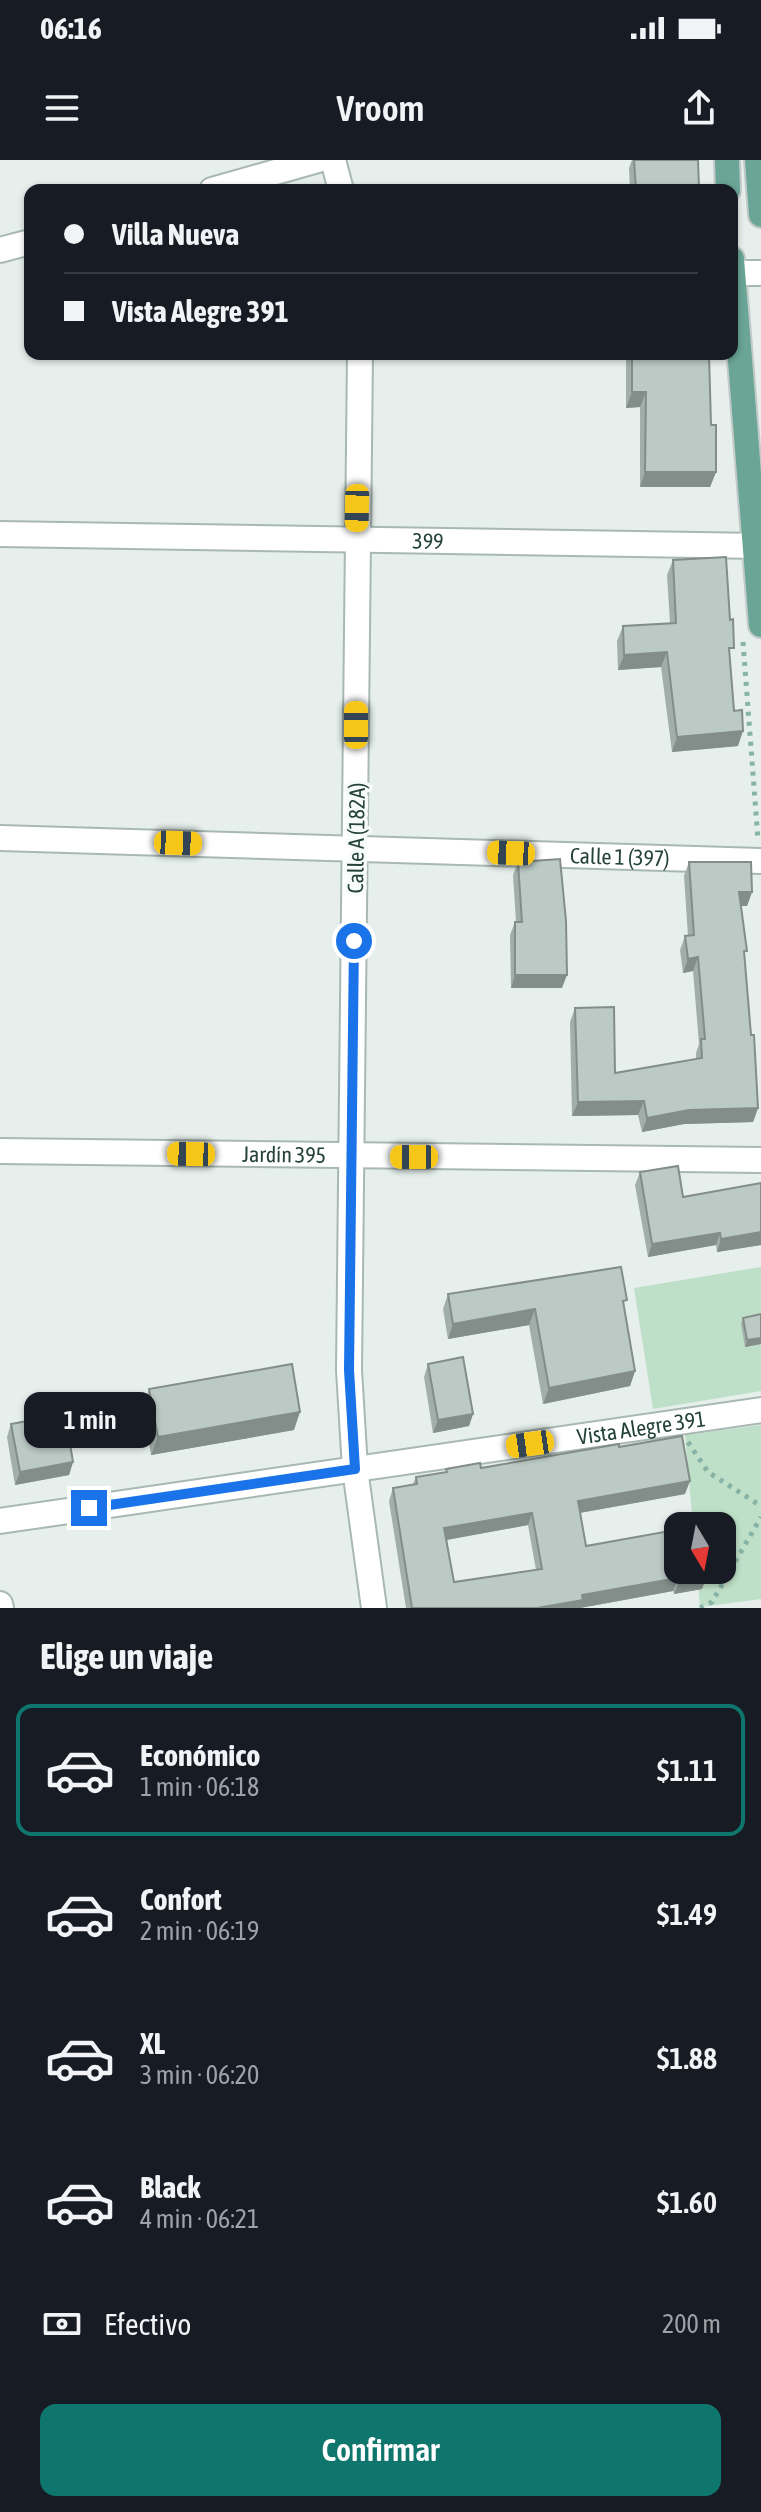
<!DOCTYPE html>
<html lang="es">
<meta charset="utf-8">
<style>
:root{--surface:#171b24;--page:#20242c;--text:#f1f3f6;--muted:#9ea1a6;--line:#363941;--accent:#0f766e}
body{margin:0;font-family:"Asap Condensed",sans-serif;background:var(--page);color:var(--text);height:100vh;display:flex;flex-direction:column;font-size:30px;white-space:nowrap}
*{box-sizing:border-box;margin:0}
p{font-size:26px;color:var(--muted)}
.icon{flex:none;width:44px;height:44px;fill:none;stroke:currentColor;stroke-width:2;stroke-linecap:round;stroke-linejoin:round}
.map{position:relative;height:1448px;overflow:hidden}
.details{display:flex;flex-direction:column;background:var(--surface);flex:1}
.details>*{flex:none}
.hud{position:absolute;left:24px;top:24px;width:714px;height:176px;border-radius:16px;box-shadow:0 2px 6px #0004;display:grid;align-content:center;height:176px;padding:0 40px;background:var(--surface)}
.needle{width:52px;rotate:170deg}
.fabs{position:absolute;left:664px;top:1352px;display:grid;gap:16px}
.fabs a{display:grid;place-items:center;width:72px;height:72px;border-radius:16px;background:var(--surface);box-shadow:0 2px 6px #0004;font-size:40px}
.end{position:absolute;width:36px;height:36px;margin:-18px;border:10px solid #1a73e8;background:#fff;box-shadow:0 0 0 4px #fff}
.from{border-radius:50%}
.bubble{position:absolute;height:56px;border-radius:16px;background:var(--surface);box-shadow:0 2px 6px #0004;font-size:26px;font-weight:600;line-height:56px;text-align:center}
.car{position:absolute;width:24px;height:48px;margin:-24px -12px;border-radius:10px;box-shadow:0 0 6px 2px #0007;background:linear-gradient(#f5c518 24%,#345 0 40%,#f5c518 0 76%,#345 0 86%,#f5c518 0)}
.hud b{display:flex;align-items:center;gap:28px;height:76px;font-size:30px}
.hud b+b{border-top:2px solid var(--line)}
.hud i{width:20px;height:20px;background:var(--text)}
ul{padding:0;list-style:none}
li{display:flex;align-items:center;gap:24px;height:132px;margin:0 16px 12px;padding:0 24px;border:4px solid transparent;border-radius:16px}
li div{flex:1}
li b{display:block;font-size:30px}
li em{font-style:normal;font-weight:600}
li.current{border-color:var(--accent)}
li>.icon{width:72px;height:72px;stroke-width:1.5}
h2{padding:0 40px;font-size:36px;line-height:96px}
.pay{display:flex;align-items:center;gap:20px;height:88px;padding:0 40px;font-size:30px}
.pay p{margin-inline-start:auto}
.action{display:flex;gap:16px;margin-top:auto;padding:16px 40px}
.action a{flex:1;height:92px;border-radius:16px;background:var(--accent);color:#fff;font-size:32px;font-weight:600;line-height:92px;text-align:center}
.status{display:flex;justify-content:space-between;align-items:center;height:56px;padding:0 40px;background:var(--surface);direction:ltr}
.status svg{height:22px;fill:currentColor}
header{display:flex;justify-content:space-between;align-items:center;height:104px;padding:0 40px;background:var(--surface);font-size:36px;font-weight:600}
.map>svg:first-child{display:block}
.green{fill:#bfe0c8}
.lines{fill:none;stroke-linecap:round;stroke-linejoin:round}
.minor-casing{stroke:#a8b8b2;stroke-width:28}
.primary-casing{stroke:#c2cac8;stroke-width:28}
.path{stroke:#86b3a5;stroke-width:5;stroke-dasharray:4 6;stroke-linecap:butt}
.minor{stroke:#fff;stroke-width:24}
.primary{stroke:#6aa596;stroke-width:24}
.wall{fill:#a1aea9;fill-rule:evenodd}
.shaded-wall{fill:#838d89}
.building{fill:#bbcac4;stroke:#838d89;stroke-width:2;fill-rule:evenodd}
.route{stroke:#1a73e8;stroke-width:10}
.labels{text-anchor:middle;stroke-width:7;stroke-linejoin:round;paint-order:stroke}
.street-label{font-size:22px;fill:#24423a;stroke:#f7fbf9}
</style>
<div class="status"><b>06:16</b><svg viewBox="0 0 49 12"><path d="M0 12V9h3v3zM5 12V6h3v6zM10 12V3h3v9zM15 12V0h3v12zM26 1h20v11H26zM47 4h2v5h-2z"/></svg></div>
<header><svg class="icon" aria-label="menu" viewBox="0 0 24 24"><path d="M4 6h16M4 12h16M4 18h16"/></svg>Vroom<svg class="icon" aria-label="share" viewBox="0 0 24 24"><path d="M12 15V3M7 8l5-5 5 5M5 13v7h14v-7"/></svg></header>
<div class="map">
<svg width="761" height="1448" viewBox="0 0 761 1448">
<rect width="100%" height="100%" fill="#e6efeb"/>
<!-- green -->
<g class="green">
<path d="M761,1107V1231L653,1249L634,1128Z"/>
<path d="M761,1265V1439L700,1447L697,1410H722V1366H693L685,1275Z"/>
</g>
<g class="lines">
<defs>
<g id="minor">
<path d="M333,0L341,30"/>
<path d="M212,30L318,0"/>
<path d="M0,90L30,82"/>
<path d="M732,113H761"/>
<path d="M360,194L349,1210L355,1309L374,1448"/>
<path id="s1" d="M0,374L761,386"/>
<path id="s2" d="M0,678L761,701"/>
<path id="s3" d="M0,991L761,1000"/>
<path id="s4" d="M0,1361L761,1250"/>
<path d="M0,1444L1,1448"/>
</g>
<g id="primary">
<path d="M727,0L728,30"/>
<path d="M757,0L761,55"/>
<path d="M732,99L761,465"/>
</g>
</defs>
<!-- minor casing -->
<use href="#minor" class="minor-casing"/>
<!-- primary casing -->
<use href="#primary" class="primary-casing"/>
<!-- path -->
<g class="path">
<path d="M743,482L758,680"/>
<path d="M688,1282L708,1312L761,1346"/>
<path d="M700,1448L712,1442L761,1357"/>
</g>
<!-- minor -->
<use href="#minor" class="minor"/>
<!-- primary -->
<use href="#primary" class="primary"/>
</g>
<!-- wall -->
<g class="wall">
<path d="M632,0H634L698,30H630L629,8Z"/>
<path d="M626,194H709L711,265L716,312L710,327H640V247L626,248Z"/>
<path d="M673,400L730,500L738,586L672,592L661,507L618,510L617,481L623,466L670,463L667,415Z"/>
<path d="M518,702L562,828H511L510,775L515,762H516L513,715Z"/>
<path d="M689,702L752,732L747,746H741L751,875L758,948L753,962L684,964L642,972L638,955L572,956L570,862L575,848L615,913L696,899V893L699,884L693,811L683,813L680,790L685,776H688L684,716Z"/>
<path d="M640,1012L683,1037L761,1023V1085L717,1092L716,1085L648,1097L635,1025Z"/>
<path d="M448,1134L624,1148L635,1211L630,1226L543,1244L529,1165L448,1179L443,1149Z"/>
<path d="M761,1154V1184L745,1187L741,1164L743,1158Z"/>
<path d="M428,1204L473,1254L469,1266L433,1273L424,1217Z"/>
<path d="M149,1229L294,1270L151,1295L143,1247Z"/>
<path d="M11,1264L73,1302L69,1315L15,1325L7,1277Z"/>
<path d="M619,1287L685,1334L580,1353L586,1386L668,1371L669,1367L707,1416L702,1429L674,1434L673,1431L580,1448H406L389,1341L393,1328L413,1324L416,1317L446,1312V1309L481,1308ZM528,1365L536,1410L454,1422L447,1380Z"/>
</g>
<!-- shaded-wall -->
<g class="shaded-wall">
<path d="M632,232H646L640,247L626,248Z"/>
<path d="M645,312H716L710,327H640Z"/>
<path d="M667,492L661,507L618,510L624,495Z"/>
<path d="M743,571L738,586L672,592L677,577Z"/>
<path d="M739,732H752L747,746H734Z"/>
<path d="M698,797L693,811L683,813L688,799Z"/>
<path d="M515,815H567L562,828H511Z"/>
<path d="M644,941L638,955L572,956L578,942Z"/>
<path d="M758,948L753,962L684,964L642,972L647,958L689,950Z"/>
<path d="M761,1072V1085L717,1092L721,1079Z"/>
<path d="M720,1073L716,1085L648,1097L652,1084Z"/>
<path d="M535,1149L529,1165L448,1179L453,1164Z"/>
<path d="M761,1178V1184L745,1187L747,1180Z"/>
<path d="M635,1211L630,1226L543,1244L549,1228Z"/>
<path d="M300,1252L294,1270L151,1295L158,1277Z"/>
<path d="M473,1254L469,1266L433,1273L438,1260Z"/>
<path d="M73,1302L69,1315L15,1325L20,1312Z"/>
<path d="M690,1321L685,1334L573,1354L578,1341Z"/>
<path d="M532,1353L528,1365L440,1381L444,1368Z"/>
<path d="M707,1416L702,1429L674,1434L679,1421Z"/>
<path d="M678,1418L673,1431L580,1448H537L582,1435Z"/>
</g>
<!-- building -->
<g class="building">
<path d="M634,0H698L699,28L689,29V30H636Z"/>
<path d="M632,194H709L711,265H716V312H645L646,232H632Z"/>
<path d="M726,397L730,460L733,459L734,488H729L734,551L742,550L743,571L677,577L667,492L624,495L623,466L676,463L673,400Z"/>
<path d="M560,699L566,761L567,815H515V762H522L518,702Z"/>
<path d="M689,702H751L752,732H739L747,791H744L751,875H754L758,948L689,950L647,958L644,941L578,942L575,848L614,847L615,913L702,898L701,879H705L698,797L688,799L685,776L694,775Z"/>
<path d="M678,1006L683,1037L761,1023V1072L721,1079L720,1073L652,1084L640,1012Z"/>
<path d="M621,1107L627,1140L623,1141L635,1211L549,1228L535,1149L453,1164L448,1134Z"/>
<path d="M761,1154V1178L747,1180L743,1158Z"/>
<path d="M463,1197L473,1254L438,1260L428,1204Z"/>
<path d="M292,1204L300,1252L158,1277L149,1229Z"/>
<path d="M65,1254L73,1302L20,1312L11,1264Z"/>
<path d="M682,1276L690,1321L578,1341L586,1386L670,1371L669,1367L698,1362V1366H678V1410H706L707,1416L679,1421L678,1418L582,1435L583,1440L537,1448H412L393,1328L417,1324L416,1317L447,1312L446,1309L480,1303L481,1308L619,1284V1287ZM532,1353L542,1409L454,1422L444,1368Z"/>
</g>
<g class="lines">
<!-- route -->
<path class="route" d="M89,1348L355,1309L349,1210L354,781"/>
</g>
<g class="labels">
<!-- street labels -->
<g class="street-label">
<text dy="8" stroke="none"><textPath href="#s1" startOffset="428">399</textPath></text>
<text transform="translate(356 678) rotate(-89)" y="8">Calle A (182A)</text>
<text dy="8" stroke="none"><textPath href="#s2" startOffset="620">Calle 1 (397)</textPath></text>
<text dy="8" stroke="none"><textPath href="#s3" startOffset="284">Jardín 395</textPath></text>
<text dy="8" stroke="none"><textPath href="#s4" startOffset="648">Vista Alegre 391</textPath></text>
</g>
</g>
</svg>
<div class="fabs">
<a><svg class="needle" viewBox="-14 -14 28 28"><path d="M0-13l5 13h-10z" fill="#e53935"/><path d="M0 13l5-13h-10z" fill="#9ea1a6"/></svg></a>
</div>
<i class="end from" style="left:354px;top:781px"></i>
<i class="end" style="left:89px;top:1348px"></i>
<div class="bubble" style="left:24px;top:1232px;width:132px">1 min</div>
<i class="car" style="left:357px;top:348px;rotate:181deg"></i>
<i class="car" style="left:356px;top:565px;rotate:0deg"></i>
<i class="car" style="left:178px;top:683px;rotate:92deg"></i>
<i class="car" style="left:511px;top:693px;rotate:272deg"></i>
<i class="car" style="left:191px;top:994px;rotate:271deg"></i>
<i class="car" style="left:414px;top:997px;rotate:270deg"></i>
<i class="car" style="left:530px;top:1284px;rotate:262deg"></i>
<div class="hud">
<b><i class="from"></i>Villa Nueva</b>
<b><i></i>Vista Alegre 391</b>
</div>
</div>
<section class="details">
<h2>Elige un viaje</h2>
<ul>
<li class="current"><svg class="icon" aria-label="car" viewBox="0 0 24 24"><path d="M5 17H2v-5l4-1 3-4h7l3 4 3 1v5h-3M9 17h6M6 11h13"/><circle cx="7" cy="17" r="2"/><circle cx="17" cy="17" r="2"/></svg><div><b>Económico</b><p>1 min · 06:18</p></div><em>$1.11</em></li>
<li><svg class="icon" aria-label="car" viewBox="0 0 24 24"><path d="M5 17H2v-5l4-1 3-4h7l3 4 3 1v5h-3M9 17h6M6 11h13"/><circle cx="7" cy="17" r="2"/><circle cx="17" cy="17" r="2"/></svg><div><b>Confort</b><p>2 min · 06:19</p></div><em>$1.49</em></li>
<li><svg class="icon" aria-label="car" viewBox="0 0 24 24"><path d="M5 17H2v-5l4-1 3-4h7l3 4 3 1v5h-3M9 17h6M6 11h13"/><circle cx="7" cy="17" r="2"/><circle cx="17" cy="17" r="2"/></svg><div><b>XL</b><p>3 min · 06:20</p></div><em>$1.88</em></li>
<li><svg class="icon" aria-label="car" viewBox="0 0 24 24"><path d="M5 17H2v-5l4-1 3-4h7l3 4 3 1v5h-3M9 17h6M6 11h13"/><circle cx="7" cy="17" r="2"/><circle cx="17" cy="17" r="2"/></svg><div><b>Black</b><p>4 min · 06:21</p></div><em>$1.60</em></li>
</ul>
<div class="pay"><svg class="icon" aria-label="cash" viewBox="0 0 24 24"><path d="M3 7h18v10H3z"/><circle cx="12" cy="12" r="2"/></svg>Efectivo<p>200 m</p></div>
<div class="action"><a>Confirmar</a></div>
</section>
